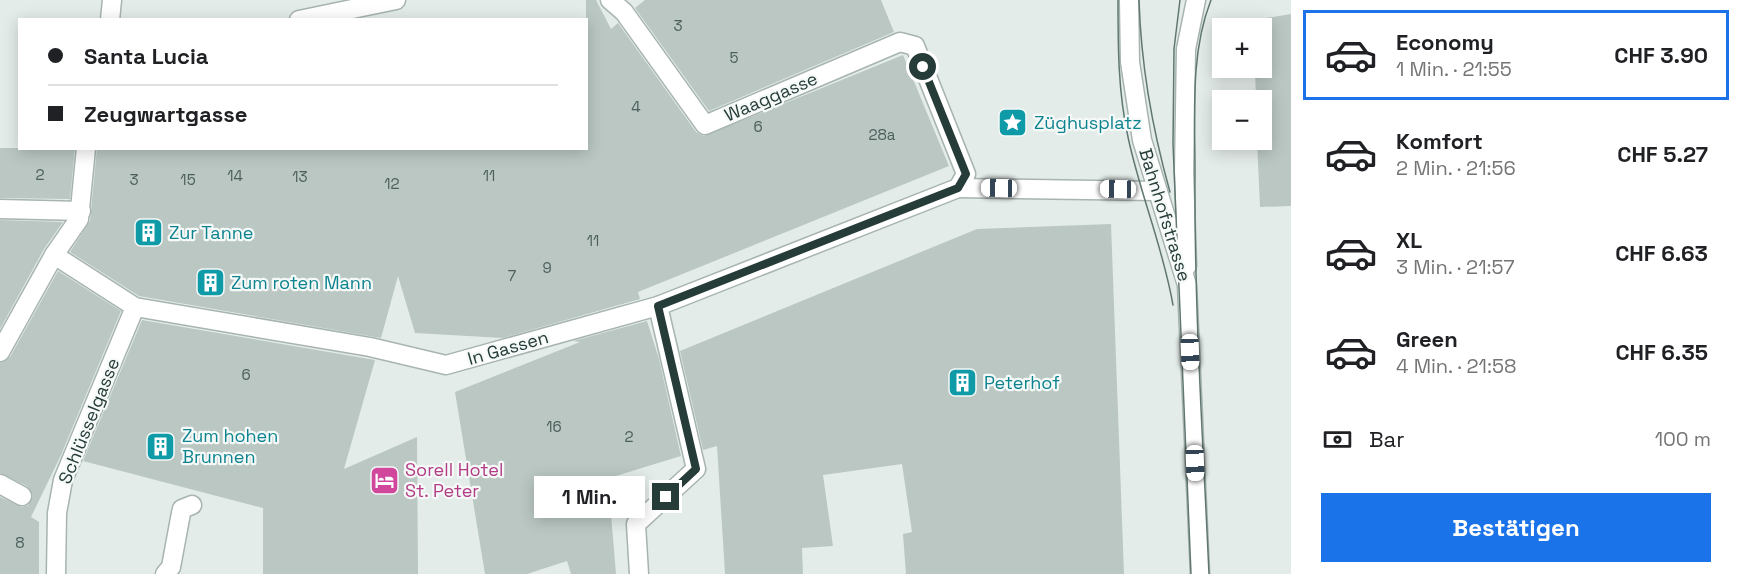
<!DOCTYPE html>
<html lang="de">
<meta charset="utf-8">
<style>
:root{--surface:#fff;--page:#f2f2f2;--text:#202124;--muted:#757577;--line:#e0e0e0;--accent:#1a73e8}
body{margin:0;font-family:"Space Grotesk",sans-serif;background:var(--page);color:var(--text);height:100vh;display:flex;flex-direction:column;font-size:22px;white-space:nowrap}
*{box-sizing:border-box;margin:0}
p{font-size:20px;color:var(--muted)}
.icon{flex:none;width:33px;height:33px;fill:none;stroke:currentColor;stroke-width:2;stroke-linecap:round;stroke-linejoin:round}
.map{position:relative;flex:1;overflow:hidden}
.drawer{display:flex;flex-direction:column;background:var(--surface);width:450px}
.drawer>*{flex:none}
.top-card{position:absolute;left:18px;top:18px;width:570px;height:132px;border-radius:0px;box-shadow:0 3px 15px #0003;display:grid;align-content:center;height:132px;padding:0 30px;background:var(--surface)}
.tools{position:absolute;left:1212px;top:18px;display:grid;gap:12px}
.tools a{display:grid;place-items:center;width:60px;height:60px;border-radius:0px;background:var(--surface);box-shadow:0 3px 15px #0003;font-size:30px}
.end{position:absolute;width:27px;height:27px;margin:-14px;border:8px solid #263c38;background:#fff;box-shadow:0 0 0 3px #fff}
.from{border-radius:50%}
.bubble{position:absolute;height:42px;border-radius:0px;background:var(--surface);box-shadow:0 3px 15px #0003;font-size:20px;font-weight:600;line-height:42px;text-align:center}
.car{position:absolute;width:18px;height:36px;margin:-18px -9px;border-radius:8px;box-shadow:0 0 4px 2px #0007;background:linear-gradient(#fff 24%,#345 0 40%,#fff 0 76%,#345 0 86%,#fff 0)}
.top-card b{display:flex;align-items:center;gap:21px;height:57px;font-size:22px}
.top-card b+b{border-top:2px solid var(--line)}
.top-card i{width:15px;height:15px;background:var(--text)}
ul{padding:10px 0 0;list-style:none}
li{display:flex;align-items:center;gap:18px;height:90px;margin:0 12px 9px;padding:0 18px;border:3px solid transparent;border-radius:0px}
li div{flex:1}
li b{display:block;font-size:22px}
li em{font-style:normal;font-weight:600}
li.selected{border-color:var(--accent)}
li>.icon{width:54px;height:54px;stroke-width:1.5}
.pay{display:flex;align-items:center;gap:15px;height:66px;padding:0 30px;font-size:22px}
.pay p{margin-inline-start:auto}
.cta{display:flex;gap:12px;margin-top:auto;padding:12px 30px}
.cta a{flex:1;height:69px;border-radius:0px;background:var(--accent);color:#fff;font-size:24px;font-weight:600;line-height:69px;text-align:center}
main{display:flex;flex:1;min-height:0}
.map>svg:first-child{display:block}
.building{fill:#bac7c3}
.lines{fill:none;stroke-linecap:round;stroke-linejoin:round}
.lane-casing{stroke:#a7b4b0;stroke-width:21}
.street-casing{stroke:#a7b4b0;stroke-width:21}
.lane{stroke:#fff;stroke-width:18}
.street{stroke:#fff;stroke-width:18}
.tram{stroke:#607773;stroke-width:1.5}
.route{stroke:#263c38;stroke-width:8}
.labels{text-anchor:middle;stroke-width:4.5;stroke-linejoin:round;paint-order:stroke}
.number-label{font-size:15px;fill:#4b5f5b}
.street-label{font-size:18px;fill:#263c38;stroke:#f5f9f7}
.culture-label{font-size:18px;fill:#0d838f;stroke:#f5f9f7;text-anchor:start}
.hotel-label{font-size:18px;fill:#b23c85;stroke:#f5f9f7;text-anchor:start}
</style>
<main>
<div class="map">
<svg width="1291" height="574" viewBox="0 0 1291 574">
<rect width="100%" height="100%" fill="#e4ece9"/>
<!-- building -->
<g class="building">
<path d="M586,0H596L611,29L618,23L696,132L704,136L903,55L949,166L638,292L640,299L503,338L415,333L398,276L381,338L139,296L70,252L90,221L97,148H586Z"/>
<path d="M645,0H881L894,32L709,111L635,8Z"/>
<path d="M1291,14V206L1260,207L1257,140H1262V100H1256L1255,68H1262V28H1254V20Z"/>
<path d="M0,148H75L70,199L0,198Z"/>
<path d="M0,220L63,222L44,249L0,329Z"/>
<path d="M1111,224L1124,574H906L903,534L912,532L902,464L823,475L833,546L802,548L803,574H725L717,446L703,450L680,351L977,229Z"/>
<path d="M58,271L121,311L61,455L31,517L39,522V574H0V497L22,507L28,505L33,496L27,486L0,473V363L10,357Z"/>
<path d="M142,320L375,360L344,469L417,437L418,574H263V508L83,461Z"/>
<path d="M647,321L659,359L681,456L606,479L609,490L616,574H571L567,561L527,574H485L455,392L580,342L573,341Z"/>
</g>
<g class="lines">
<defs>
<g id="lane">
<path d="M1129,0L1130,62L1142,140L1187,285L1200,574"/>
<path d="M958,188L1157,191"/>
<path d="M1187,266L1184,171L1186,49L1196,0"/>
</g>
<g id="street">
<path d="M110,20L112,0"/>
<path d="M299,20L396,0"/>
<path d="M0,209L81,211"/>
<path d="M54,255L135,307L370,347L446,365L658,306L958,188L966,174L915,46L900,42L705,125L624,12L610,0"/>
<path d="M0,352L54,255L79,219L86,148"/>
<path d="M0,484L22,496"/>
<path d="M56,574L57,513L63,480L135,307"/>
<path d="M165,574L171,567L181,513L182,509L192,505"/>
<path d="M639,574L636,524L696,469L658,306"/>
</g>
</defs>
<!-- lane casing -->
<use href="#lane" class="lane-casing"/>
<!-- street casing -->
<use href="#street" class="street-casing"/>
<!-- lane -->
<use href="#lane" class="lane"/>
<!-- street -->
<use href="#street" class="street"/>
<!-- tram -->
<g class="tram">
<path d="M1118,0C1118,46 1118,92 1128,137C1140,194 1163,247 1173,305"/>
<path d="M1139,0C1141,67 1152,128 1170,192"/>
<path d="M1180,0L1174,49L1173,144L1191,574"/>
<path d="M1209,574C1203,440 1194,305 1195,171C1195,115 1190,53 1211,0"/>
</g>
</g>
<g class="lines">
<!-- route -->
<path class="route" d="M666,497L696,469L658,306L958,188L966,174L923,67"/>
</g>
<!-- icons -->
<defs>
<symbol id="sight-square" viewBox="-11 -11 22 22"><rect x="-9" y="-9" width="18" height="18" rx="4" fill="#0f9aa8" stroke="#f5f9f7"/><path d="M0-6L1.8-2.2L6-1.7L2.9 1.2L3.7 5.4L0 3.3L-3.7 5.4L-2.9 1.2L-6-1.7L-1.8-2.2Z" fill="#fff"/></symbol>
<symbol id="building-square" viewBox="-11 -11 22 22"><rect x="-9" y="-9" width="18" height="18" rx="4" fill="#0f9aa8" stroke="#f5f9f7"/><path d="M-4-6H4V6H1V3H-1V6H-4ZM-2.5-4.3h1.7v1.8h-1.7ZM.8-4.3h1.7v1.8H.8ZM-2.5-1h1.7V.8h-1.7ZM.8-1h1.7V.8H.8Z" fill="#fff"/></symbol>
<symbol id="hotel-square" viewBox="-11 -11 22 22"><rect x="-9" y="-9" width="18" height="18" rx="4" fill="#d1479c" stroke="#f5f9f7"/><path d="M-6-4.5h1.5V1H6V5H4.5V3h-9V5H-6ZM-4 0a1.8 1.8 0 1 1 3.6 0ZM.5 0V-2.5h3Q6-2.5 6 0Z" fill="#fff"/></symbol>
</defs>
<g fill-rule="evenodd">
<use href="#sight-square" x="996" y="106" width="33" height="33"/>
<use href="#building-square" x="132" y="216" width="33" height="33"/>
<use href="#building-square" x="194" y="266" width="33" height="33"/>
<use href="#building-square" x="946" y="366" width="33" height="33"/>
<use href="#building-square" x="144" y="430" width="33" height="33"/>
<use href="#hotel-square" x="368" y="464" width="33" height="33"/>
</g>
<g class="labels">
<!-- number labels -->
<g class="number-label">
<text x="678" y="31">3</text>
<text x="734" y="63">5</text>
<text x="636" y="112">4</text>
<text x="758" y="132">6</text>
<text x="882" y="140">28a</text>
<text x="40" y="180">2</text>
<text x="235" y="181">14</text>
<text x="489" y="181">11</text>
<text x="300" y="182">13</text>
<text x="134" y="185">3</text>
<text x="188" y="185">15</text>
<text x="392" y="189">12</text>
<text x="593" y="246">11</text>
<text x="547" y="273">9</text>
<text x="512" y="281">7</text>
<text x="246" y="380">6</text>
<text x="554" y="432">16</text>
<text x="629" y="442">2</text>
<text x="20" y="548">8</text>
</g>
<!-- street labels -->
<g class="street-label">
<text transform="translate(771 97) rotate(-23)" y="6">Waaggasse</text>
<text transform="translate(1165 215) rotate(73)" y="6">Bahnhofstrasse</text>
<text transform="translate(508 348) rotate(-16)" y="6">In Gassen</text>
<text transform="translate(89 421) rotate(-68)" y="6">Schlüsselgasse</text>
</g>
<!-- culture labels -->
<g class="culture-label">
<text x="1034" y="129">Züghusplatz</text>
<text x="169" y="239">Zur Tanne</text>
<text x="231" y="289">Zum roten Mann</text>
<text x="984" y="389">Peterhof</text>
<text x="182" y="442">Zum hohen<tspan x="182" dy="21">Brunnen</tspan></text>
</g>
<!-- hotel labels -->
<g class="hotel-label">
<text x="405" y="476">Sorell Hotel<tspan x="405" dy="21">St. Peter</tspan></text>
</g>
</g>
</svg>
<div class="tools">
<a>+</a>
<a>−</a>
</div>
<i class="end from" style="left:923px;top:67px"></i>
<i class="end" style="left:666px;top:497px"></i>
<div class="bubble" style="left:534px;top:476px;width:111px">1 Min.</div>
<i class="car" style="left:999px;top:188px;rotate:271deg"></i>
<i class="car" style="left:1118px;top:189px;rotate:271deg"></i>
<i class="car" style="left:1190px;top:352px;rotate:178deg"></i>
<i class="car" style="left:1195px;top:463px;rotate:178deg"></i>
<div class="top-card">
<b><i class="from"></i>Santa Lucia</b>
<b><i></i>Zeugwartgasse</b>
</div>
</div>
<section class="drawer">
<ul>
<li class="selected"><svg class="icon" aria-label="car" viewBox="0 0 24 24"><path d="M5 17H2v-5l4-1 3-4h7l3 4 3 1v5h-3M9 17h6M6 11h13"/><circle cx="7" cy="17" r="2"/><circle cx="17" cy="17" r="2"/></svg><div><b>Economy</b><p>1 Min. · 21:55</p></div><em>CHF 3.90</em></li>
<li><svg class="icon" aria-label="car" viewBox="0 0 24 24"><path d="M5 17H2v-5l4-1 3-4h7l3 4 3 1v5h-3M9 17h6M6 11h13"/><circle cx="7" cy="17" r="2"/><circle cx="17" cy="17" r="2"/></svg><div><b>Komfort</b><p>2 Min. · 21:56</p></div><em>CHF 5.27</em></li>
<li><svg class="icon" aria-label="car" viewBox="0 0 24 24"><path d="M5 17H2v-5l4-1 3-4h7l3 4 3 1v5h-3M9 17h6M6 11h13"/><circle cx="7" cy="17" r="2"/><circle cx="17" cy="17" r="2"/></svg><div><b>XL</b><p>3 Min. · 21:57</p></div><em>CHF 6.63</em></li>
<li><svg class="icon" aria-label="car" viewBox="0 0 24 24"><path d="M5 17H2v-5l4-1 3-4h7l3 4 3 1v5h-3M9 17h6M6 11h13"/><circle cx="7" cy="17" r="2"/><circle cx="17" cy="17" r="2"/></svg><div><b>Green</b><p>4 Min. · 21:58</p></div><em>CHF 6.35</em></li>
</ul>
<div class="pay"><svg class="icon" aria-label="cash" viewBox="0 0 24 24"><path d="M3 7h18v10H3z"/><circle cx="12" cy="12" r="2"/></svg>Bar<p>100 m</p></div>
<div class="cta"><a>Bestätigen</a></div>
</section>
</main>
